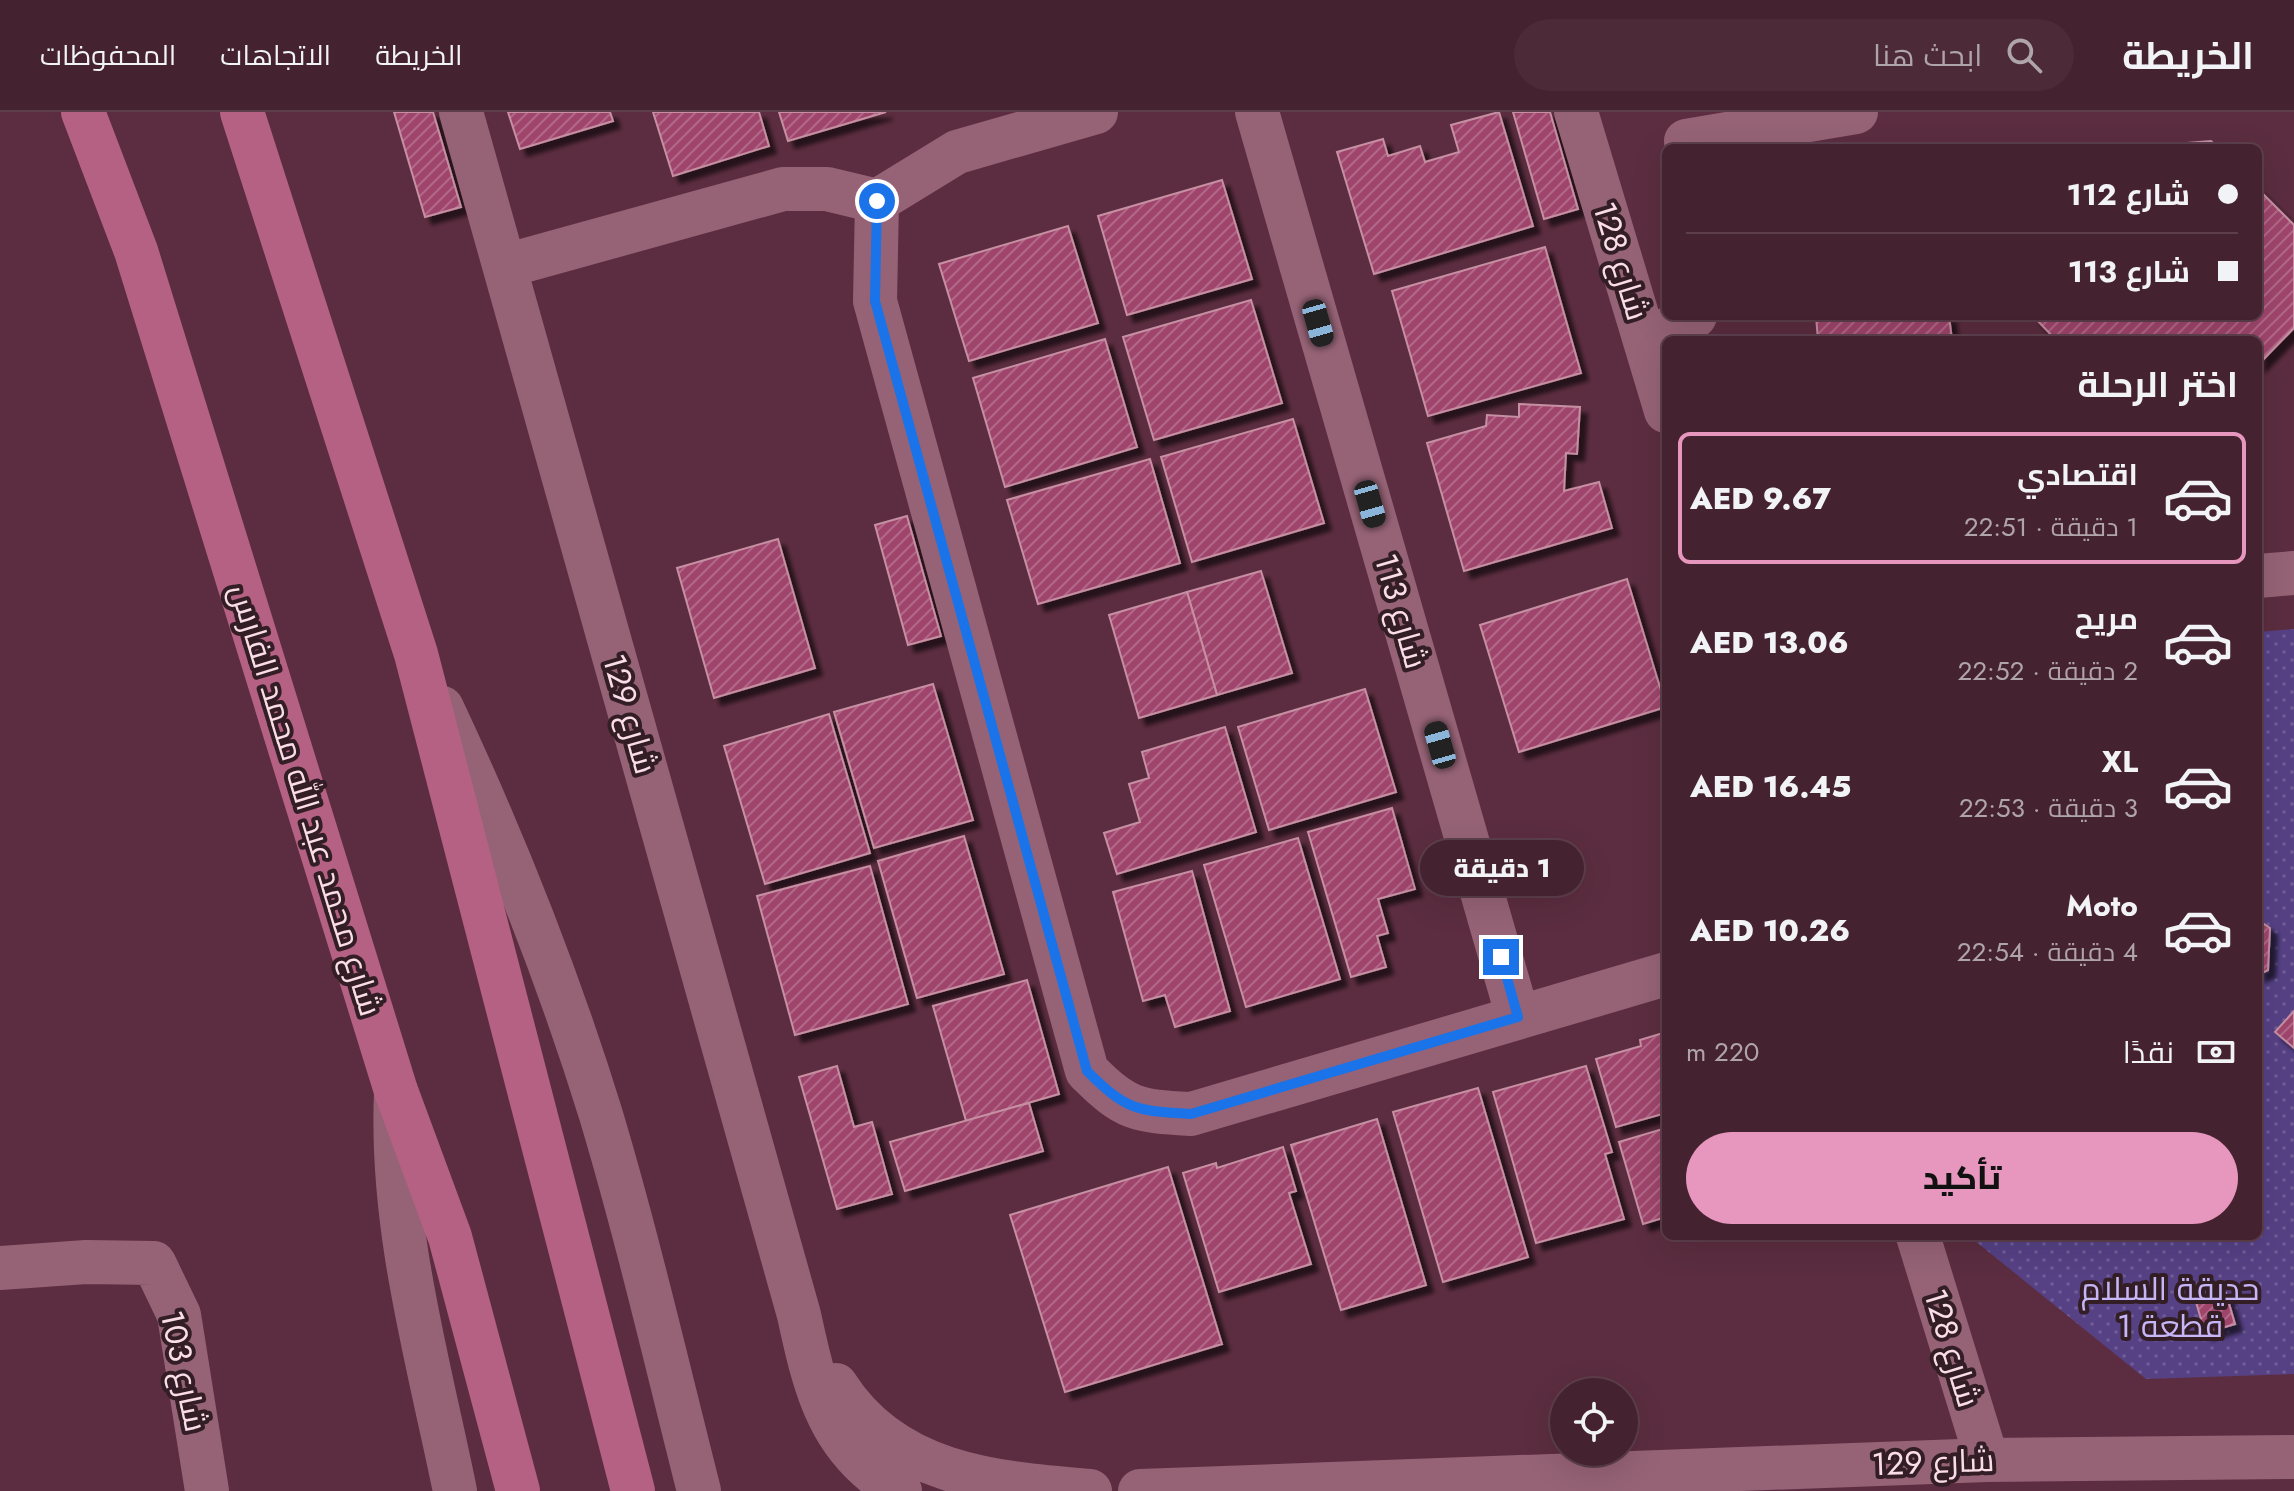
<!DOCTYPE html>
<html lang="ar">
<meta charset="utf-8">
<style>
:root{--surface:#452230;--page:#4c2a38;--text:#f1f3f6;--muted:#b0a4ab;--line:#5d3f4c;--accent:#e797bd}
body{margin:0;font-family:Jost,Cairo,sans-serif;background:var(--page);color:var(--text);direction:rtl;height:100vh;display:flex;flex-direction:column;font-size:30px;white-space:nowrap}
*{box-sizing:border-box;margin:0}
p{font-size:26px;color:var(--muted)}
.icon{flex:none;width:44px;height:44px;fill:none;stroke:currentColor;stroke-width:2;stroke-linecap:round;stroke-linejoin:round}
.map{position:relative;flex:1;overflow:hidden;direction:ltr}
.drawer{position:absolute;left:1662px;top:224px;width:600px;height:904px;display:flex;flex-direction:column;background:var(--surface);border-radius:12px;box-shadow:0 8px 32px #0002,0 0 0 2px var(--line);direction:rtl}
.drawer>*{flex:none}
.top-card{position:absolute;left:1662px;top:32px;width:600px;height:176px;border-radius:12px;box-shadow:0 8px 32px #0002,0 0 0 2px var(--line);direction:rtl;display:grid;align-content:center;height:176px;padding:0 24px;background:var(--surface)}
.fabs{position:absolute;left:1550px;top:1266px;display:grid;gap:16px}
.fabs a{display:grid;place-items:center;width:88px;height:88px;border-radius:50%;background:var(--surface);box-shadow:0 8px 32px #0002,0 0 0 2px var(--line);font-size:40px}
.end{position:absolute;width:36px;height:36px;margin:-18px;border:10px solid #1a73e8;background:#fff;box-shadow:0 0 0 4px #fff}
.from{border-radius:50%}
.bubble{position:absolute;height:56px;border-radius:28px;background:var(--surface);box-shadow:0 8px 32px #0002,0 0 0 2px var(--line);font-size:26px;font-weight:800;line-height:56px;text-align:center;direction:rtl}
.car{position:absolute;width:24px;height:48px;margin:-24px -12px;border-radius:10px;box-shadow:0 0 6px 2px #0007;background:linear-gradient(#222 24%,#8ab4d8 0 40%,#222 0 76%,#8ab4d8 0 86%,#222 0)}
.top-card b{display:flex;align-items:center;gap:28px;height:76px;font-size:30px}
.top-card b+b{border-top:2px solid var(--line)}
.top-card i{width:20px;height:20px;background:var(--text)}
ul{padding:0;list-style:none}
li{display:flex;align-items:center;gap:24px;height:132px;margin:0 16px 12px;padding:0 8px;border:4px solid transparent;border-radius:12px}
li div{flex:1}
li b{display:block;font-size:30px}
li em{font-style:normal;font-weight:800}
li.current{border-color:var(--accent)}
li>.icon{width:72px;height:72px;stroke-width:1.5}
h2{padding:0 24px;font-size:36px;line-height:96px}
.pay{display:flex;align-items:center;gap:20px;height:88px;padding:0 24px;font-size:30px}
.pay p{margin-inline-start:auto}
.cta{display:flex;gap:16px;margin-top:auto;padding:16px 24px}
.cta a{flex:1;height:92px;border-radius:48px;background:var(--accent);color:#111;font-size:32px;font-weight:800;line-height:92px;text-align:center}
header{display:flex;align-items:center;gap:48px;box-sizing:border-box;height:112px;padding:0 40px;background:var(--surface);border-bottom:2px solid var(--line)}
header strong{font-size:38px}
nav{display:flex;gap:44px;margin-inline-start:auto;font-size:28px}
.search{width:560px;height:72px;background:var(--page);display:flex;align-items:center;gap:20px;box-sizing:border-box;padding:0 28px;border-radius:44px;color:var(--muted);font-size:30px}
.map>svg:first-child{display:block}
.park{fill:url(#park-dots)}
.building{fill:url(#building-hatch);stroke:#c68fa2;stroke-width:2;filter:url(#shadow)}
.lines{fill:none;stroke-linecap:round;stroke-linejoin:round}
.minor{stroke:#966376;stroke-width:44}
.major{stroke:#b56183;stroke-width:44}
.route{stroke:#1a73e8;stroke-width:10}
.labels{text-anchor:middle;stroke-width:8;stroke-linejoin:round;paint-order:stroke}
.street-label{font-size:32px;fill:#fbdde7;stroke:#331e26}
.park-label{font-size:32px;fill:#c6b6f8;stroke:#331e26}
</style>
<header>
<strong>الخريطة</strong>
<div class="search"><svg class="icon" aria-label="search" viewBox="0 0 24 24"><circle cx="10" cy="10" r="6"/><path d="M15 15l6 6"/></svg>ابحث هنا</div>
<nav><a>الخريطة</a><a>الاتجاهات</a><a>المحفوظات</a></nav>
</header>
<div class="map">
<svg width="2294" height="1379" viewBox="0 0 2294 1379">
<defs>
<pattern id="park-dots" width="8" height="8" patternUnits="userSpaceOnUse" patternTransform="scale(2)"><rect width="8" height="8" fill="#564185"/><path d="M2 2h.1M6 6h.1" fill="none" stroke="#6f5c96" stroke-width="1.8" stroke-linecap="round"/></pattern>
<pattern id="building-hatch" width="6" height="6" patternUnits="userSpaceOnUse" patternTransform="scale(2)"><rect width="6" height="6" fill="#9f456c"/><path d="M-1 1l2-2M0 6l6-6M5 7l2-2" fill="none" stroke="#b26888"/></pattern>
<filter id="shadow"><feDropShadow dx="7" dy="7" stdDeviation="2" flood-color="#0009"/></filter>
</defs>
<rect width="100%" height="100%" fill="#5c2d40"/>
<!-- park -->
<path class="park" d="M2294,517V1262L2146,1267L1969,1124H2258V520Z"/>
<!-- building -->
<g class="building">
<path d="M394,0H433L461,95L425,105Z"/>
<path d="M508,0H610L613,9L520,37Z"/>
<path d="M653,0H759L769,34L673,64Z"/>
<path d="M779,0H886L788,29Z"/>
<path d="M1499,0L1533,114L1374,162L1337,40L1383,27L1388,44L1420,34L1425,50L1459,40L1451,13Z"/>
<path d="M1513,0H1550L1578,97L1544,107Z"/>
<path d="M2211,29L2218,36H2181L2187,31Z"/>
<path d="M1222,68L1252,167L1127,203L1098,104Z"/>
<path d="M2258,77L2294,113V216L2258,253V228H2056L2034,205L2258,204Z"/>
<path d="M1068,114L1098,211L969,249L939,152Z"/>
<path d="M1545,135L1581,261L1428,304L1392,179Z"/>
<path d="M1251,188L1282,291L1154,328L1123,225Z"/>
<path d="M1816,204H1949L1952,228H1818Z"/>
<path d="M1105,227L1137,335L1005,375L973,266Z"/>
<path d="M1519,292L1580,295L1577,342L1566,341L1564,379L1599,370L1612,416L1464,459L1427,331L1486,314L1487,303L1519,305Z"/>
<path d="M1293,307L1324,411L1192,450L1161,345Z"/>
<path d="M1150,347L1180,451L1038,492L1007,388Z"/>
<path d="M907,404L941,524L908,533L875,413Z"/>
<path d="M778,427L815,556L714,586L677,456Z"/>
<path d="M1261,459L1292,561L1217,583L1187,480Z"/>
<path d="M1627,467L1666,595L1519,640L1480,513Z"/>
<path d="M1187,480L1217,583L1139,606L1109,503Z"/>
<path d="M933,572L973,708L874,736L834,600Z"/>
<path d="M1365,577L1396,680L1269,718L1238,615Z"/>
<path d="M829,602L870,741L765,772L724,634Z"/>
<path d="M1225,615L1256,720L1117,762L1104,721L1140,710L1129,672L1149,666L1142,640Z"/>
<path d="M1392,696L1415,777L1378,787L1388,821L1377,824L1386,855L1351,865L1308,720Z"/>
<path d="M964,724L1004,862L917,886L878,749Z"/>
<path d="M1298,726L1340,867L1246,895L1204,753Z"/>
<path d="M870,754L908,892L795,923L757,784Z"/>
<path d="M1192,759L1230,899L1175,915L1165,883L1143,889L1113,780Z"/>
<path d="M2258,808L2270,816L2268,858L2258,863Z"/>
<path d="M1027,868L1059,982L966,1009L933,894Z"/>
<path d="M2294,899V936L2275,920Z"/>
<path d="M1666,920V1001L1616,1015L1596,947L1641,934L1640,928Z"/>
<path d="M837,954L854,1015L872,1010L892,1082L837,1097L799,965Z"/>
<path d="M1586,954L1612,1040L1605,1042L1624,1107L1536,1131L1493,980Z"/>
<path d="M1478,976L1528,1145L1443,1170L1393,1000Z"/>
<path d="M1029,991L1043,1039L905,1079L890,1030Z"/>
<path d="M1377,1007L1426,1173L1341,1198L1291,1033Z"/>
<path d="M1666,1016V1105L1643,1112L1619,1030Z"/>
<path d="M1283,1035L1296,1079L1289,1081L1311,1152L1219,1180L1183,1061L1216,1051L1217,1056Z"/>
<path d="M1168,1055L1222,1232L1065,1280L1010,1103Z"/>
<path d="M2226,1181L2235,1212L2205,1221L2196,1190Z"/>
</g>
<g class="lines">
<!-- minor -->
<g class="minor">
<path d="M461,0L799,1203C815,1277 829,1339 900,1379"/>
<path d="M1096,0L957,40L877,89L875,189L1087,959C1126,998 1136,999 1191,1002L1666,862"/>
<path d="M1257,0L1518,905"/>
<path d="M1576,0L1666,299"/>
<path d="M1686,29L1856,0"/>
<path d="M505,154L783,77H827L877,89"/>
<path d="M1645,228L1695,204"/>
<path d="M2258,464L2294,461"/>
<path d="M442,596C504,728 558,864 601,1003C638,1127 667,1253 699,1379"/>
<path d="M396,981C390,1116 428,1247 455,1379"/>
<path d="M1918,1124L1987,1348"/>
<path d="M0,1156L86,1150L154,1151L179,1203L207,1379"/>
<path d="M836,1273C893,1363 993,1371 1090,1379"/>
<path d="M1140,1379L1987,1348L2294,1345"/>
</g>
<!-- major -->
<g class="major">
<path d="M83,0L136,139L396,979L450,1125L518,1379"/>
<path d="M242,0L416,542L633,1379"/>
</g>
</g>
<g class="lines">
<!-- route -->
<path class="route" d="M877,89L875,189L1087,959C1126,998 1136,999 1191,1002L1518,905L1501,845"/>
</g>
<g class="labels">
<!-- street labels -->
<g class="street-label">
<text transform="translate(1621 149) rotate(73)" y="11">شارع 128</text>
<text transform="translate(1401 499) rotate(74)" y="11">شارع 113</text>
<text transform="translate(630 602) rotate(74)" y="11">شارع 129</text>
<text transform="translate(306 688) rotate(73)" y="11">شارع محمد عبد الله محمد الفارس</text>
<text transform="translate(1952 1236) rotate(73)" y="11">شارع 128</text>
<text transform="translate(184 1259) rotate(78)" y="11">شارع 103</text>
<text transform="translate(1933 1350) rotate(-2)" y="11">شارع 129</text>
</g>
<!-- park labels -->
<g class="park-label">
<text x="2170" y="1188">حديقة السلام<tspan x="2170" dy="37">قطعة 1</tspan></text>
</g>
</g>
</svg>
<div class="fabs">
<a><svg class="icon" aria-label="locate" viewBox="0 0 24 24"><circle cx="12" cy="12" r="6"/><path d="M12 2v4M12 18v4M2 12h4M18 12h4"/></svg></a>
</div>
<i class="end from" style="left:877px;top:89px"></i>
<i class="end" style="left:1501px;top:845px"></i>
<div class="bubble" style="left:1420px;top:728px;width:164px">1 دقيقة</div>
<i class="car" style="left:1318px;top:211px;rotate:164deg"></i>
<i class="car" style="left:1370px;top:392px;rotate:164deg"></i>
<i class="car" style="left:1440px;top:633px;rotate:344deg"></i>
<div class="top-card">
<b><i class="from"></i>شارع 112</b>
<b><i></i>شارع 113</b>
</div>
<section class="drawer">
<h2>اختر الرحلة</h2>
<ul>
<li class="current"><svg class="icon" aria-label="car" viewBox="0 0 24 24"><path d="M5 17H2v-5l4-1 3-4h7l3 4 3 1v5h-3M9 17h6M6 11h13"/><circle cx="7" cy="17" r="2"/><circle cx="17" cy="17" r="2"/></svg><div><b>اقتصادي</b><p>1 دقيقة · 22:51</p></div><em>AED 9.67</em></li>
<li><svg class="icon" aria-label="car" viewBox="0 0 24 24"><path d="M5 17H2v-5l4-1 3-4h7l3 4 3 1v5h-3M9 17h6M6 11h13"/><circle cx="7" cy="17" r="2"/><circle cx="17" cy="17" r="2"/></svg><div><b>مريح</b><p>2 دقيقة · 22:52</p></div><em>AED 13.06</em></li>
<li><svg class="icon" aria-label="car" viewBox="0 0 24 24"><path d="M5 17H2v-5l4-1 3-4h7l3 4 3 1v5h-3M9 17h6M6 11h13"/><circle cx="7" cy="17" r="2"/><circle cx="17" cy="17" r="2"/></svg><div><b>XL</b><p>3 دقيقة · 22:53</p></div><em>AED 16.45</em></li>
<li><svg class="icon" aria-label="car" viewBox="0 0 24 24"><path d="M5 17H2v-5l4-1 3-4h7l3 4 3 1v5h-3M9 17h6M6 11h13"/><circle cx="7" cy="17" r="2"/><circle cx="17" cy="17" r="2"/></svg><div><b>Moto</b><p>4 دقيقة · 22:54</p></div><em>AED 10.26</em></li>
</ul>
<div class="pay"><svg class="icon" aria-label="cash" viewBox="0 0 24 24"><path d="M3 7h18v10H3z"/><circle cx="12" cy="12" r="2"/></svg>نقدًا<p>220 m</p></div>
<div class="cta"><a>تأكيد</a></div>
</section>
</div>
